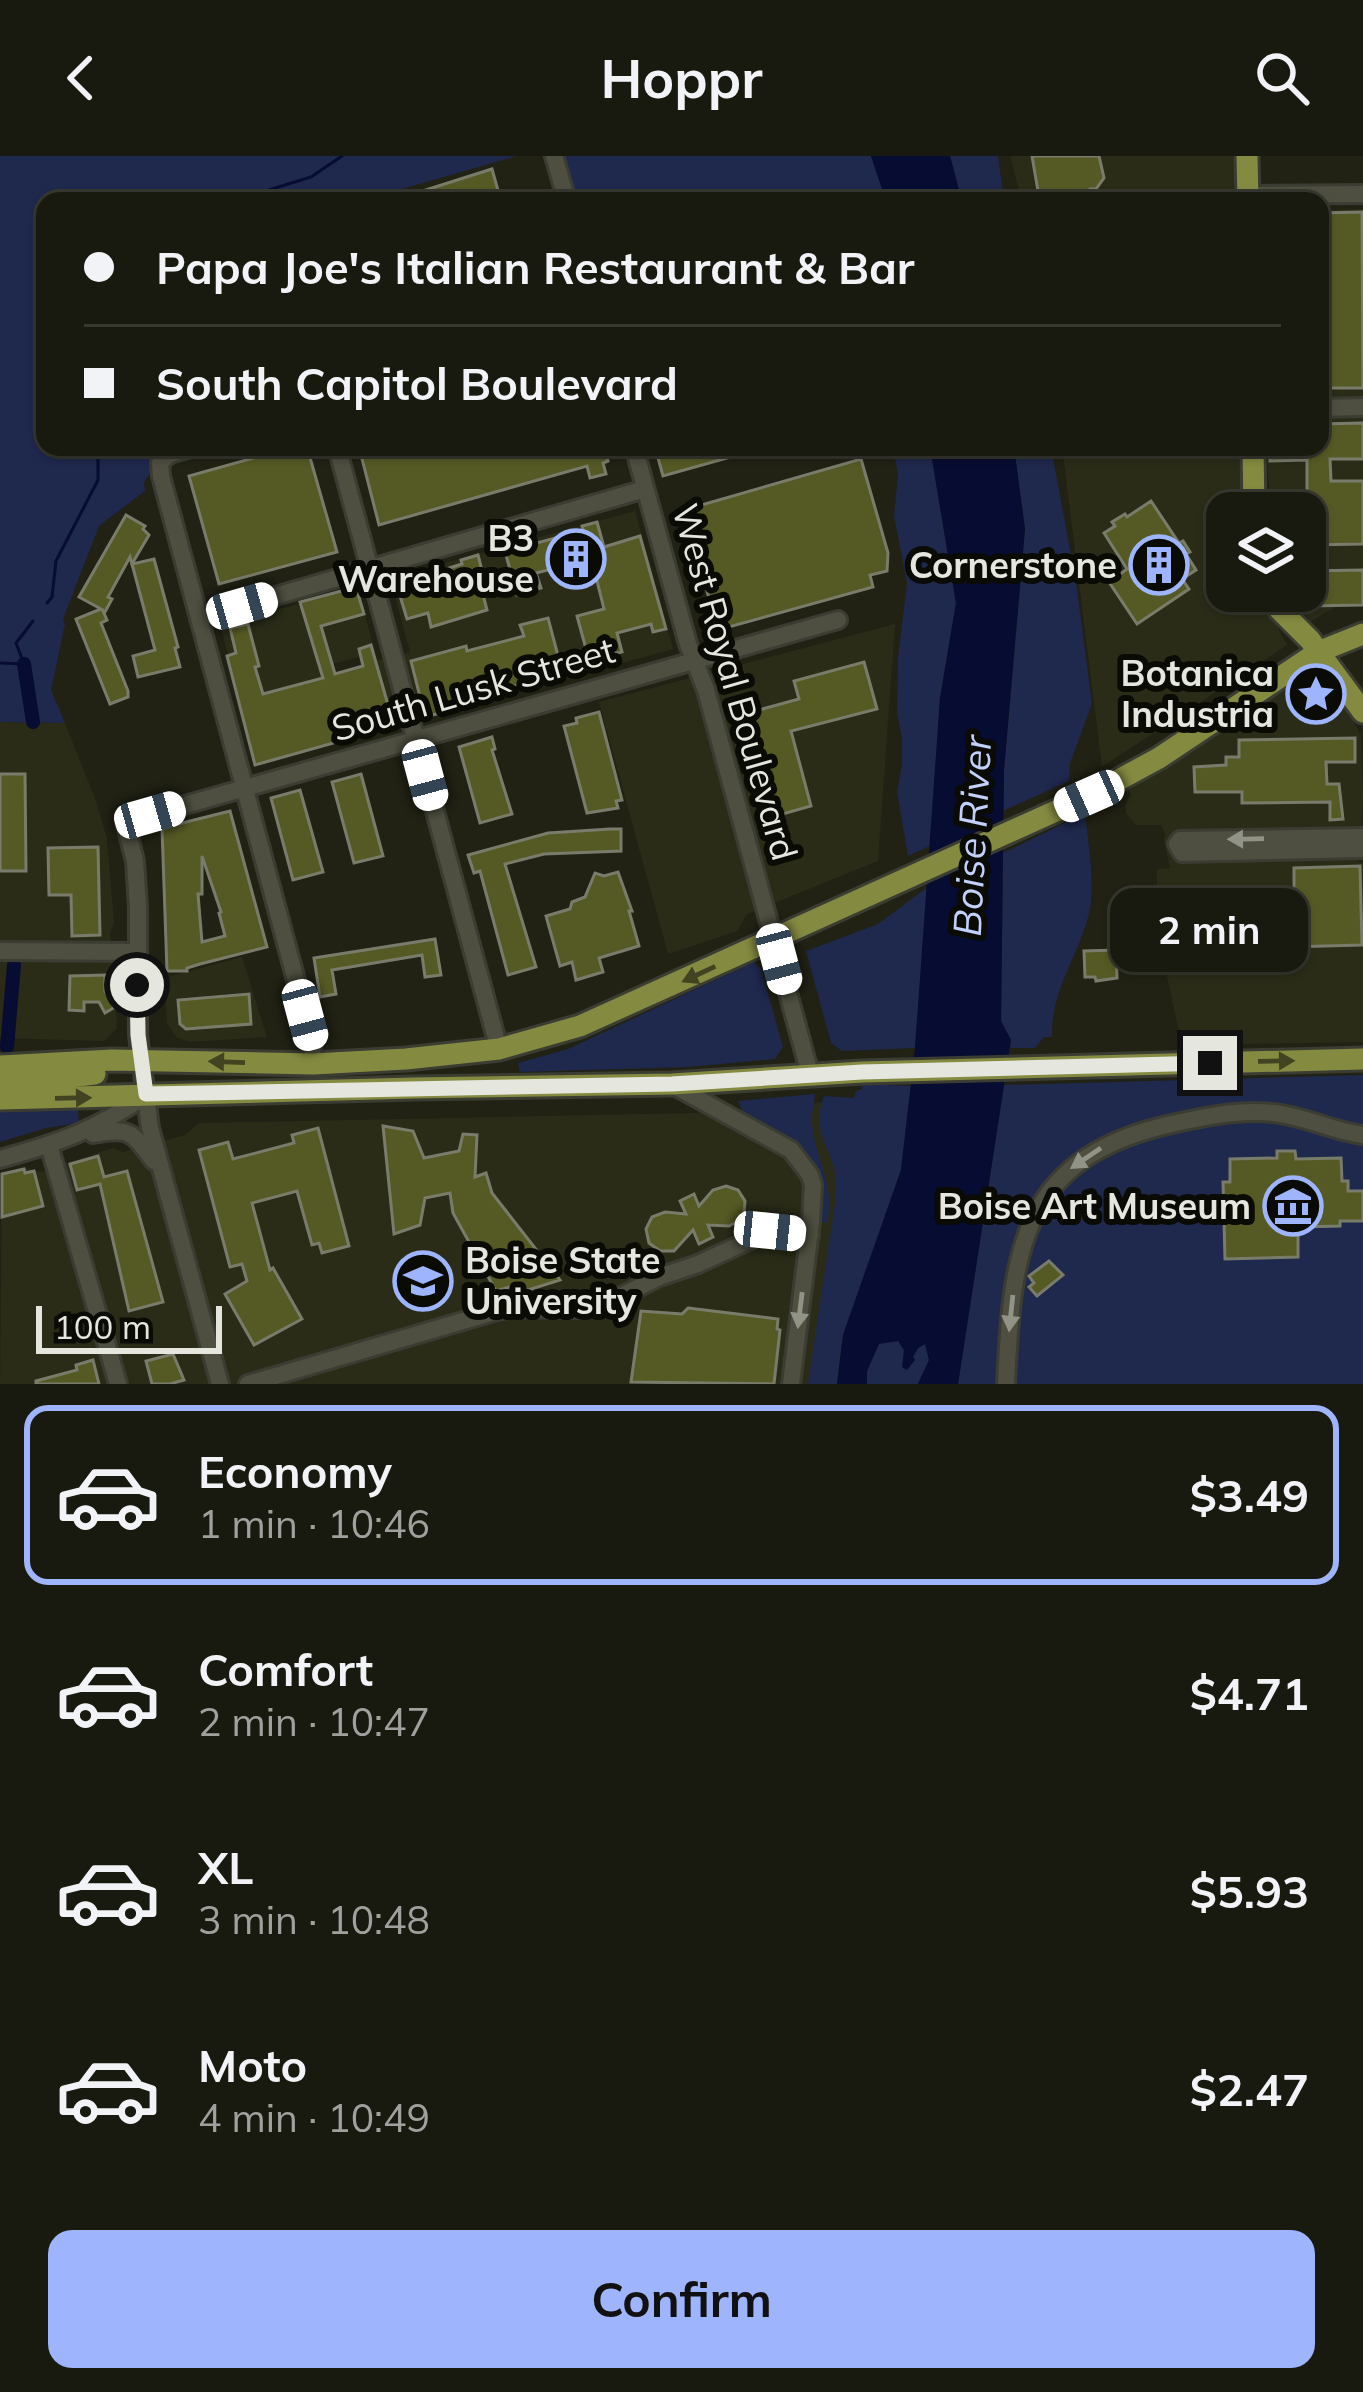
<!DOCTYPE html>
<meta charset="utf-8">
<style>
:root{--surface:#191a0f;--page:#26271d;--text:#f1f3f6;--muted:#9fa19e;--line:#37382f;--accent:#9eb4fd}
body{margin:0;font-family:Mulish,sans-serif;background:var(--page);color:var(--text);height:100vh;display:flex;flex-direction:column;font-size:45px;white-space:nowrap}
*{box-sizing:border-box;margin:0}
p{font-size:39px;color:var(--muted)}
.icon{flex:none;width:66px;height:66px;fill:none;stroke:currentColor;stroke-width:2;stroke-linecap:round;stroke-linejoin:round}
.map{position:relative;height:1228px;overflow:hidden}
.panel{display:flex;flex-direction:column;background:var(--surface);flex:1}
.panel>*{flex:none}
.top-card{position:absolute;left:36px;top:36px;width:1293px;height:264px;border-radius:24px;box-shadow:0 3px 9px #0004,0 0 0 3px var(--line);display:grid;align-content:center;height:264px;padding:0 48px;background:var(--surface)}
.fabs{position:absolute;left:1206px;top:336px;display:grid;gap:24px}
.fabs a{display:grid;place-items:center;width:120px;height:120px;border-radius:24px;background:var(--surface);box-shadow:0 3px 9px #0004,0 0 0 3px var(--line);font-size:60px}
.scale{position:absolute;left:36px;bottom:30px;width:186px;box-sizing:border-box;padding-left:12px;border:6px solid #e5e6dd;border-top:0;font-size:33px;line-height:42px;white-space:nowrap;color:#e5e6dd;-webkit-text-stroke:9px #0b0b06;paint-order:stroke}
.end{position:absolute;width:54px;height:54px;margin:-27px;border:15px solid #e5e6dd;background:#111;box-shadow:0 0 0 6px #111}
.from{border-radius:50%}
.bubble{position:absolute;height:84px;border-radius:24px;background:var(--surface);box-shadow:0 3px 9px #0004,0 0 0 3px var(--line);font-size:39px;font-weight:700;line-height:84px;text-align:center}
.car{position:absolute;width:36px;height:72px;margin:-36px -18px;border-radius:15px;box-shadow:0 0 9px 3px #0007;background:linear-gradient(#fff 24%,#345 0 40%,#fff 0 76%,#345 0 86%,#fff 0)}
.top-card b{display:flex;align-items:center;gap:42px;height:114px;font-size:45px}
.top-card b+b{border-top:3px solid var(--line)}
.top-card i{width:30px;height:30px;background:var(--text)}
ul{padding:21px 0 0;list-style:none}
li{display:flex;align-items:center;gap:36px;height:180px;margin:0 24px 18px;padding:0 24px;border:6px solid transparent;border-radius:24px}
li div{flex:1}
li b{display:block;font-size:45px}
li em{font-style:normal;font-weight:700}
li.current{border-color:var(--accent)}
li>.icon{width:108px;height:108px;stroke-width:1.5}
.button{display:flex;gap:24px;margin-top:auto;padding:24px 48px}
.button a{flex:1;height:138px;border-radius:24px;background:var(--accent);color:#111;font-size:48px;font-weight:700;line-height:138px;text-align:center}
header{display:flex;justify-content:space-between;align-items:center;height:156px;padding:0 48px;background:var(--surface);font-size:54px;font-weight:700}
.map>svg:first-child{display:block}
.built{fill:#2a2c18}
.green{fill:#1f284d}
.water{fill:#070c32}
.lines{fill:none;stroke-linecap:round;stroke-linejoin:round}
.stream{stroke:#070c32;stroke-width:3}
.canal{stroke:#070c32;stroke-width:14}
.building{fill:#555924;stroke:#7a7c6b;stroke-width:3;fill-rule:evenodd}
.minor-casing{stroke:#3b3c32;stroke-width:22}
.major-casing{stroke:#3b3c32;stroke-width:27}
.minor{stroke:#4e4f40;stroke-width:16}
.major{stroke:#858a41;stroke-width:21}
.oneway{fill:#929387}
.oneway2{fill:#424421}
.route{stroke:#e5e6dd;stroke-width:15}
.labels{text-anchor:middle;stroke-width:12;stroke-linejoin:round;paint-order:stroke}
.poi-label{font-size:36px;font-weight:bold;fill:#e5e6dd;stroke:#0b0b06;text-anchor:end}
.street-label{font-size:36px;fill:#e5e6dd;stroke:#0b0b06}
.water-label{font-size:39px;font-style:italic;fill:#c2d0fc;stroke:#0b0b06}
</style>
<header><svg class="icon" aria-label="back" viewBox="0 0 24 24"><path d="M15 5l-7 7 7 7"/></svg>Hoppr<svg class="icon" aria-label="search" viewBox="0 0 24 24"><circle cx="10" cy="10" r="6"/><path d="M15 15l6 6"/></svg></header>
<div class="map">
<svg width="1363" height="1228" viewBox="0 0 1363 1228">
<rect width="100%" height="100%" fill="#212214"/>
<!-- built -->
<g class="built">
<path d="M1010,0H1237L1239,45H1022Z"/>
<path d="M1363,53V447H1342L1310,466L1293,435H1305V357H1271L1266,291H1320V54Z"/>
<path d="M1062,291H1239L1243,357H1227V435H1258L1287,489L1102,611Z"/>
<path d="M635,355L673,493L258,607L220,469L358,432L375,497L320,511L322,519L410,496L390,422Z"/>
<path d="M895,468L878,705L747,758L737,775L668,798L599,546Z"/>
<path d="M1311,518L1322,524L1338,539L1361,579L1363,641L1359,706L1363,707V886L1182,889L1157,774V713L1170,712L1164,685L1165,678L1161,669H1137L1131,664L1126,657L1125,649L1131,638L1127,632L1281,530L1300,520Z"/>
<path d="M0,566L65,567L96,645L107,683L114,767L110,777L117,872L104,885L0,882Z"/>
<path d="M242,801L267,881L189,886L176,881L167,867L164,822Z"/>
<path d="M872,942L831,1228H0L2,1017L22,1011L41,1016L113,992L123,996L185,979L199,967L692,957Z"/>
</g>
<!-- green -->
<g class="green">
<path d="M0,0H517L360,45H45V291H169L144,326L145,335L99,370L63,463L65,468L51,534L65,567L0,566Z"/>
<path d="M543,0H871L886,45H556Z"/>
<path d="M950,0H998L1004,45H962Z"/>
<path d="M893,291H930L956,447L940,542L932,689L908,700L897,636L902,609V582L897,557L898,501L907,427L894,360L898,319Z"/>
<path d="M1014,291H1051L1076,426L1092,548L1070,607L1069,625L1003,655L1004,614L1025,373Z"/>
<path d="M1085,657C1088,688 1095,722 1090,753C1081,797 1050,834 1052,881H1044L1035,892H1010L1011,884L1001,866L1003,697Z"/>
<path d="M929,730L915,892L842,895L831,887L806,795L878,768Z"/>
<path d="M754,806L761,813L783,891L775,903L689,911L520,916L518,907L568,893Z"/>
<path d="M1363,919V1228H958L1004,929Z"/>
<path d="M862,928L911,930L901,1014L843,1179L837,1228H808L835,1047C835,1037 837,1026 835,1017C828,986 811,974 824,940L854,942L856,935L862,933Z"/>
<path d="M815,938C815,948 811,956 812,967C815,1004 836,1027 827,1067L817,1065C816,1047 818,1023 810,1007C797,976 746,973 738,945Z"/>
<path d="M0,954H78L79,967L46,972L0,986Z"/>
<path d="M899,1185L904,1194L913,1201L918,1192L925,1187L929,1204L918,1228H867V1215L879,1187Z"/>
</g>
<!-- water -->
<g class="water">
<path d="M871,0H950L962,45H886Z"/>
<path d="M930,291H1014L1025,373L1004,614L1001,865L1011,884L958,1228H918L929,1204L925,1188L918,1192L913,1201L915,1204L907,1214L902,1211L904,1194L898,1185L879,1188L867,1215V1228H837L843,1179L901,1014L915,892L940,542L956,447Z"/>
</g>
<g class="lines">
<!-- stream -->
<g class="stream">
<path d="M233,45L311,21L342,0"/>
<path d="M47,447L52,441L56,405L98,324V291"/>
<path d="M0,507L24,508L16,487L33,465"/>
</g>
<!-- canal -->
<g class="canal">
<path d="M24,508L33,566"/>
<path d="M7,891L14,809"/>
</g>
</g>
<!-- building -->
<g class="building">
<path d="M1032,0H1099L1104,22L1096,33H1090L1085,44L1060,45L1054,41L1049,42L1038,35Z"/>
<path d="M492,13L501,45H400V42Z"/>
<path d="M1362,56L1363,232H1325L1323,155H1320V57Z"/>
<path d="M1363,267V303H1330L1331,325H1363V388L1307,389V304L1270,305V291H1320V268Z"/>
<path d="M293,291H307L337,396L219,428L189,320Z"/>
<path d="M359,291H608L613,299L607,301L608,305L603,307L606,318L590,322L587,310L379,369Z"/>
<path d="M655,291H755L756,294L663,320Z"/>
<path d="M861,303L888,397L887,415L870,419L873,431L718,474L684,354Z"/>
<path d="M1151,345L1179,387L1183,385L1190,396L1186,398L1196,414L1182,423L1189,433L1137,468L1109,426L1127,413L1104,377L1115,370L1112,366L1125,358L1127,361Z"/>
<path d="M126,359L145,370L143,373L149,379L132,408L130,401L108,441L112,443L105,456L103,455L107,464L101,467L128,535V541L110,548L76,463L101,453L79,441Z"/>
<path d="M597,366L604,391L640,380L666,473L653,476L651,468L617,477L622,496L589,504L577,460L604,453L595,417L567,425L563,410L536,417L541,432L517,439L506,399L507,395L555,382L559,395L587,387L582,370Z"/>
<path d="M478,399L485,426L480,427L487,454L431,471L428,457L407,463L397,430L448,418L446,413L462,408L461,404Z"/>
<path d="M154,403L178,491L175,492L180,511L138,521L133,500L155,494L132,408Z"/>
<path d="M1363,414V449L1308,450L1307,415Z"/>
<path d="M356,431L364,458L321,470L335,518L363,510L359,493L371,489L394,570L255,609L227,500L236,497L230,472L248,468L259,510L255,511L263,538L323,522L300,446Z"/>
<path d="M548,462L561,511L531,520L532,525L497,535L494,542L440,554V557L425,561L411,505L466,490L467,495L524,480L520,469Z"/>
<path d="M864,506L877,553L791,575L811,650L765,663L737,560L799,543L794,525Z"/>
<path d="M599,556L622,644L616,645L618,652L587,657L564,570L577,567L576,562Z"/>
<path d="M492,581L495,593L492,594L512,658L480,667L459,591Z"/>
<path d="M1355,582V606H1326L1327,628H1339L1343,663L1330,664V646L1242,647V636H1195L1194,611L1226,609V601H1239V584Z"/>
<path d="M0,618H25L26,715H0Z"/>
<path d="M361,618L383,700L354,707L332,626Z"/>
<path d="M300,634L323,716L293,724L271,642Z"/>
<path d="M230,655L267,791L200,808L187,812V815H167L162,672ZM202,700L221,756L219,757L225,780L202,786L198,738H202Z"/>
<path d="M610,673H621V695L544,698L505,708L536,811L508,819L480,715L474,717L468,699L548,677Z"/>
<path d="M98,691L100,779L72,780L71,739H49L48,692Z"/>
<path d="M1360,710L1362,789L1288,791V782L1199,785L1197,739L1294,737V712Z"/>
<path d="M618,716L632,755H629L639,790L599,802L603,816L576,824L572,806L560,810L546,760L570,753L572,746L585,741L595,717L604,720Z"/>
<path d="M435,783L441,819L425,821L422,799L332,814L336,838L320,841L314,802Z"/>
<path d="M1116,794L1117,822L1096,825L1095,821H1085L1084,795Z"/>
<path d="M105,819V835L115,851L105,857L99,846H84V855L69,854L70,820Z"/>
<path d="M249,838L251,868L186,873L180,868L178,844Z"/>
<path d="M383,970L413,975L424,1002L459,995L463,978L477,979L475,1021L486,1017L492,1037L560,1124L525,1135L520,1128L496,1135L453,1057L450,1037L425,1042L420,1069L394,1078Z"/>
<path d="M318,972L349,1090L322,1097L319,1087L312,1089L297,1035L252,1047L270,1114L273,1112L302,1163L254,1189L225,1138L247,1125L242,1108L230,1111L199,994L228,986L233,1003L294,987L292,979Z"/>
<path d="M1277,995H1295L1296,1003L1341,1002L1342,1025H1348V1035H1363V1065H1340V1070L1298,1071V1101L1225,1103L1223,1026H1230V1003L1277,1002Z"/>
<path d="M98,1000L104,1021L127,1015L163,1146L129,1155L100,1028L77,1034L70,1008Z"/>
<path d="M24,1013L25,1017L34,1015L43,1050L2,1061V1018Z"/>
<path d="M726,1030L738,1034L745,1045L744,1058L740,1064L729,1070L708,1069L713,1081L699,1088L693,1074L674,1095H660L649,1087L646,1073L652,1061L665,1056L686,1058L680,1045L694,1038L699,1050L713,1034Z"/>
<path d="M1049,1105L1063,1119L1037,1140L1029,1131L1034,1127L1029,1120Z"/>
<path d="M688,1152L778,1163L777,1173L780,1174L774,1228L631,1226L641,1155L682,1158Z"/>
<path d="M173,1198L184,1224L170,1228H152L146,1205Z"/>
<path d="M93,1204L99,1228H36V1225L77,1214L76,1209Z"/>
</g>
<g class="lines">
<defs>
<g id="minor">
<path d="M554,0L567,45"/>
<path d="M1248,39L1363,38"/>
<path d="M1320,252L1363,251"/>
<path d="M195,291L170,298L160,306L161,320L312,884L313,908"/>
<path d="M337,291L499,893"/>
<path d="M634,291L688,488L706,534L810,918"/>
<path d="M199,462L645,333"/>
<path d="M1363,681L1180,684L1177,688L1182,697L1363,693"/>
<path d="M0,795L137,796"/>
<path d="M673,929L791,994L810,1019L813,1029L811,1066L791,1228"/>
<path d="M93,978C130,971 132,976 154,1005"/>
<path d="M49,989L118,1228"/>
<path d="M0,1003C58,987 96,974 146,939"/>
<path d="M220,1228L150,972L138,879V751L135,705L125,666L838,464"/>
<path d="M248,1228L497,1155L513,1152L581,1153L602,1150L659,1121L698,1108L770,1075L810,1079"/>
<path d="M1006,1228C1012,1100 1019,1005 1163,970C1198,962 1236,953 1273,957C1304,960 1333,975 1363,979"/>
</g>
<g id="major">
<path d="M1247,0L1248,45"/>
<path d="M1253,291L1254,357"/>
<path d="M1272,435L1279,453L1310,484L1363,556"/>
<path d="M0,910L112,904L313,908L406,903L499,893L580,870L1089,640L1159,602L1318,496L1363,478"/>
<path d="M0,929L95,918"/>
<path d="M0,943L414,932L672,928L862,916L1363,903"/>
</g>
</defs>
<!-- minor casing -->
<use href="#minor" class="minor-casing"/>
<!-- major casing -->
<use href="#major" class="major-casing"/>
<!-- minor -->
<use href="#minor" class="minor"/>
<!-- major -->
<use href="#major" class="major"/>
</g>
<!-- one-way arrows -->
<defs><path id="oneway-solid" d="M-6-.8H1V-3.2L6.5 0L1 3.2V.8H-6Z" transform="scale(3)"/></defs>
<g class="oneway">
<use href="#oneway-solid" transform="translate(1246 683) rotate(179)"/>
<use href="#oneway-solid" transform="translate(1086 1002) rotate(146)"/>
<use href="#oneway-solid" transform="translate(800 1154) rotate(97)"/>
<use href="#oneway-solid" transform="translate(1011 1157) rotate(96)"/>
</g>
<g class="oneway2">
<use href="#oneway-solid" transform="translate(699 818) rotate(155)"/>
<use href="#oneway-solid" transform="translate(1276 905) rotate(-1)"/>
<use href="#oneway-solid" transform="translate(227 906) rotate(-178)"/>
<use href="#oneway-solid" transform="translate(73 942) rotate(-1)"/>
</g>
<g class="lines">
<!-- route -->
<path class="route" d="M137,829L138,879L146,938L672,928L862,916L1210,907"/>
</g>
<!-- icons -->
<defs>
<symbol id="building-ring" viewBox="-11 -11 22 22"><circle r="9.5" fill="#0b0b06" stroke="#9eb4fd" stroke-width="1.5"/><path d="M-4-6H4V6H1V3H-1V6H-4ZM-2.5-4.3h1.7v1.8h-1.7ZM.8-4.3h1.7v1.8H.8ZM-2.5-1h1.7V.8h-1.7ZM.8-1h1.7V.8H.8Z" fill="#9eb4fd"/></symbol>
<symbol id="sight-ring" viewBox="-11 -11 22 22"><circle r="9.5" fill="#0b0b06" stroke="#9eb4fd" stroke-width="1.5"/><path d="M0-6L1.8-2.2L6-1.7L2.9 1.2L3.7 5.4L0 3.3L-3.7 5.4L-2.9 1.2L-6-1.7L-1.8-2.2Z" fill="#9eb4fd"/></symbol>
<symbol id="museum-ring" viewBox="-11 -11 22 22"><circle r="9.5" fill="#0b0b06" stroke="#9eb4fd" stroke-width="1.5"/><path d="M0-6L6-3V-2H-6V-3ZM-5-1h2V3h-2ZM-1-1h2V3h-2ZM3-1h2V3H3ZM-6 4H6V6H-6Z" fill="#9eb4fd"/></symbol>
<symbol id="university-ring" viewBox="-11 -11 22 22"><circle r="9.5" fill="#0b0b06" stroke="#9eb4fd" stroke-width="1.5"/><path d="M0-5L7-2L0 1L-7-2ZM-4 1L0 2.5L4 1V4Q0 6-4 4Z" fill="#9eb4fd"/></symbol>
</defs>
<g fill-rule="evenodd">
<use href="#building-ring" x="543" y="370" width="66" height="66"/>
<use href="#building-ring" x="1126" y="376" width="66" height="66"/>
<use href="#sight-ring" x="1283" y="505" width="66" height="66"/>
<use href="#museum-ring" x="1260" y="1017" width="66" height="66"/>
<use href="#university-ring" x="390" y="1092" width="66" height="66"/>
</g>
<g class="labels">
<!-- poi labels -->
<g class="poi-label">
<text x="534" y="395">B3<tspan x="534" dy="41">Warehouse</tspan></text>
<text x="1117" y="422">Cornerstone</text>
<text x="1274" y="530">Botanica<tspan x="1274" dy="41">Industria</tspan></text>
<text x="1251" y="1063">Boise Art Museum</text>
<text x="465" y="1117" text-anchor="start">Boise State<tspan x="465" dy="41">University</tspan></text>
</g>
<!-- street labels -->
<g class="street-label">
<text transform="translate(735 526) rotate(74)" y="13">West Royal Boulevard</text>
<text transform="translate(473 533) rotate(-16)" y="13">South Lusk Street</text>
</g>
<!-- water labels -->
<g class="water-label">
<text transform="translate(972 680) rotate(-87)" y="14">Boise River</text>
</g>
</g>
</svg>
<div class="fabs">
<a><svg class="icon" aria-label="layers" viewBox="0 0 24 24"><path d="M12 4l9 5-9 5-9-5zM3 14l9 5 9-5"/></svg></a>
</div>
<div class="scale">100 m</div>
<i class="end from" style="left:137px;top:829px"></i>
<i class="end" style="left:1210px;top:907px"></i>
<div class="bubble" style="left:1110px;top:732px;width:198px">2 min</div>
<i class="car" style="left:242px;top:450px;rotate:74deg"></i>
<i class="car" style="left:425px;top:619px;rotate:165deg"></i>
<i class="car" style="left:1089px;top:640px;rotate:246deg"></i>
<i class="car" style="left:150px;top:659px;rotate:74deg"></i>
<i class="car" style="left:779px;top:803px;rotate:165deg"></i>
<i class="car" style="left:305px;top:859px;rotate:165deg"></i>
<i class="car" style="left:770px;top:1075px;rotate:96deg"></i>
<div class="top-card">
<b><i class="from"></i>Papa Joe's Italian Restaurant &amp; Bar</b>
<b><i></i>South Capitol Boulevard</b>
</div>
</div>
<section class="panel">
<ul>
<li class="current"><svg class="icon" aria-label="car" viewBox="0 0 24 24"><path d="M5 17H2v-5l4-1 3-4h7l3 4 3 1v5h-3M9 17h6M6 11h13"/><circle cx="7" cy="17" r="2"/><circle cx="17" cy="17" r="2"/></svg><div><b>Economy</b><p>1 min · 10:46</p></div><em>$3.49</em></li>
<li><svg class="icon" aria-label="car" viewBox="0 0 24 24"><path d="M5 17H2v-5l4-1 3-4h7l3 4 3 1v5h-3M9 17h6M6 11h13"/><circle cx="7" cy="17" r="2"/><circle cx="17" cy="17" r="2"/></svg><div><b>Comfort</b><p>2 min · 10:47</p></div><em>$4.71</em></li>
<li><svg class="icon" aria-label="car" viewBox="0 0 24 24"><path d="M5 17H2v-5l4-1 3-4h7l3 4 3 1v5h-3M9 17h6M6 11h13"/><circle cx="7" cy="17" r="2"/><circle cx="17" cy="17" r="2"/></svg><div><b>XL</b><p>3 min · 10:48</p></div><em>$5.93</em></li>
<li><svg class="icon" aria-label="car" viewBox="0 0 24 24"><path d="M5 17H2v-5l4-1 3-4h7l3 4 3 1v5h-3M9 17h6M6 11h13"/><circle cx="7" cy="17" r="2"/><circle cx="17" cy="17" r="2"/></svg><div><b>Moto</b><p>4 min · 10:49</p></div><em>$2.47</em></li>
</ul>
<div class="button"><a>Confirm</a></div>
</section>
